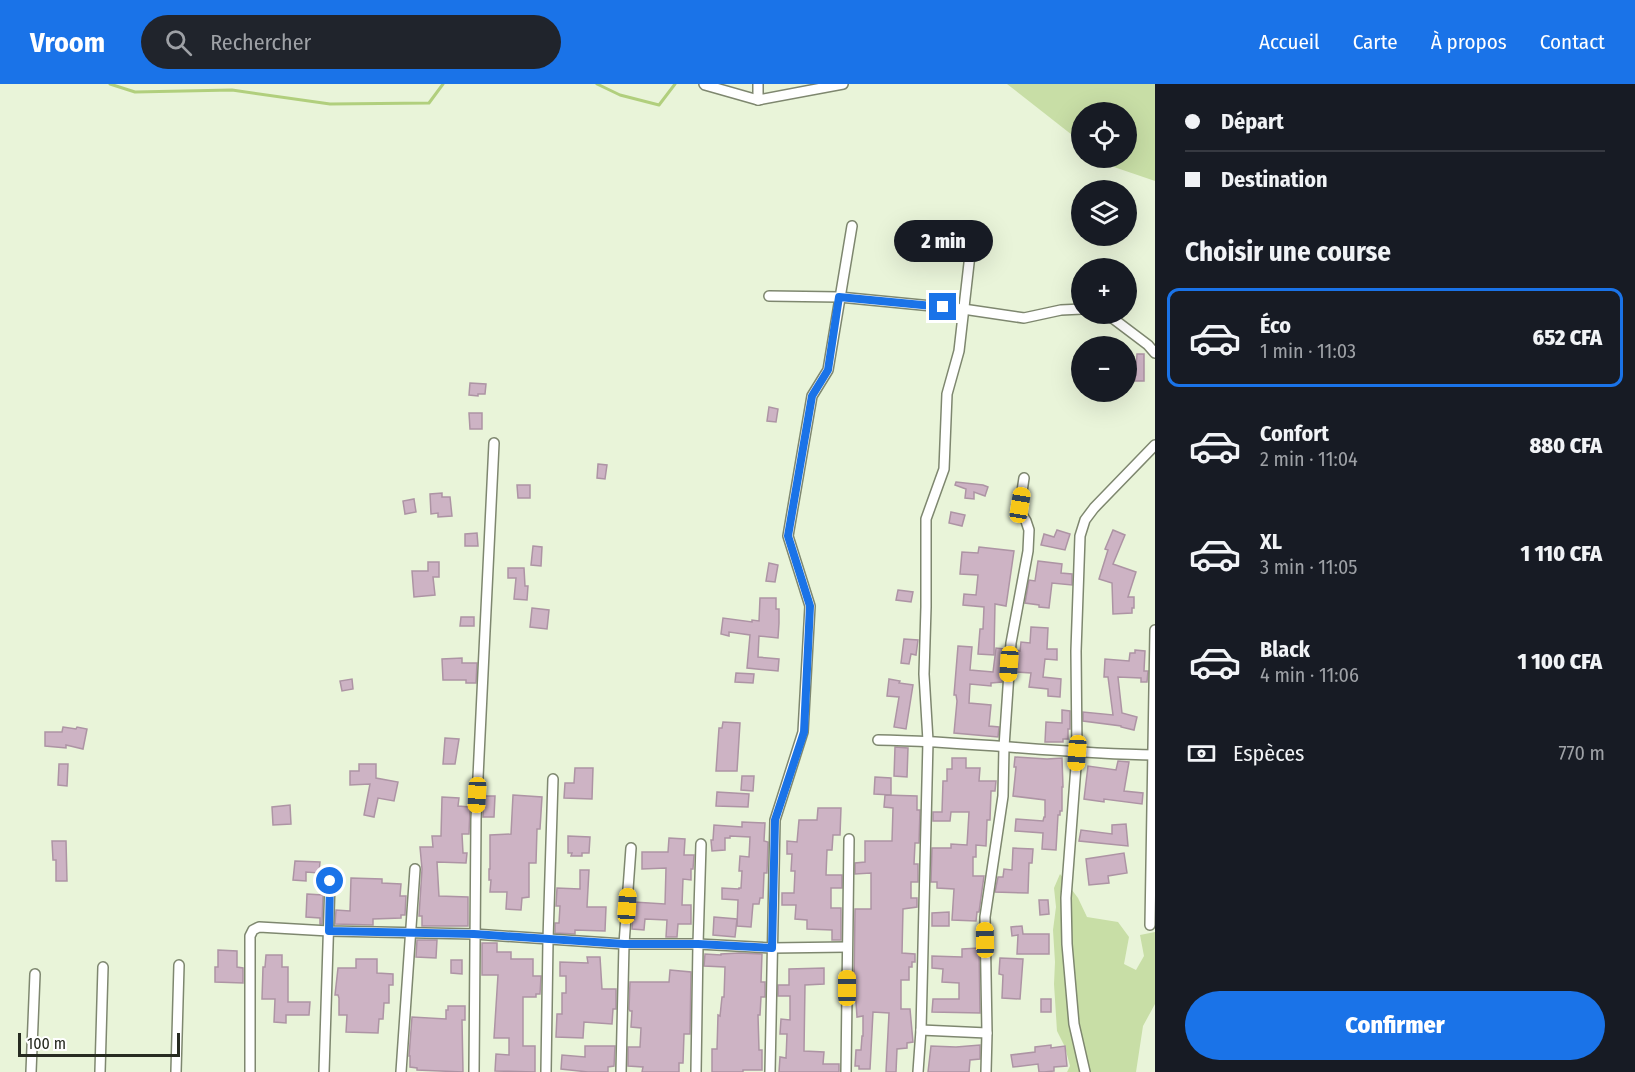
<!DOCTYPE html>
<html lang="fr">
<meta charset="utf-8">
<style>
:root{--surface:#171b24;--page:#20242c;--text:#f1f3f6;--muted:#9ea1a6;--line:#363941;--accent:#1a73e8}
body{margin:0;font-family:"Fira Sans Condensed",sans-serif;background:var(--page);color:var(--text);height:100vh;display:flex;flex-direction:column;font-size:22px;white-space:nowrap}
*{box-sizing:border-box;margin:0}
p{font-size:20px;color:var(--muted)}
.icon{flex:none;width:33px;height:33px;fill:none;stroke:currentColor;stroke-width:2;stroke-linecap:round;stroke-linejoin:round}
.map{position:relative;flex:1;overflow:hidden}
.panel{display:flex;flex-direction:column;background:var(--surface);width:480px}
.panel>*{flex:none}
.banner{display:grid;align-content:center;height:132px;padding:0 30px;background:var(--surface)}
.controls{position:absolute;left:1071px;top:18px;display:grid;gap:12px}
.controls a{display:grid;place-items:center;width:66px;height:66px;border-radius:50%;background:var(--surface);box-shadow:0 6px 24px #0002;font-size:30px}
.scale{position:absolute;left:18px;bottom:15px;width:162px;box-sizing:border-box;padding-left:6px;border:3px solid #272b21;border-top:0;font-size:16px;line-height:21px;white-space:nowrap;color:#272b21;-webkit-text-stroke:4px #fff;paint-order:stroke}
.end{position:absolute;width:27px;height:27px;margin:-14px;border:8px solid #1a73e8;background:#fff;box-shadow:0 0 0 3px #fff}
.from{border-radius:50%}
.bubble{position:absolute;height:42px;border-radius:21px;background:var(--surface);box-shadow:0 6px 24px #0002;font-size:20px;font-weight:800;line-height:42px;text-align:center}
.car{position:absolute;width:18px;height:36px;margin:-18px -9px;border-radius:8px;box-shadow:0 0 4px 2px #0007;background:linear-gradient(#f5c518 24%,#345 0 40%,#f5c518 0 76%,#345 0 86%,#f5c518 0)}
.banner b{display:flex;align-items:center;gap:21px;height:57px;font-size:22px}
.banner b+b{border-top:2px solid var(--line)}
.banner i{width:15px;height:15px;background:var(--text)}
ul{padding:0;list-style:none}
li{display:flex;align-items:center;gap:18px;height:99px;margin:0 12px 9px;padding:0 18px;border:3px solid transparent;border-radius:12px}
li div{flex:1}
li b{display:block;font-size:22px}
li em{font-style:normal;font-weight:800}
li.on{border-color:var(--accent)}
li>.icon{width:54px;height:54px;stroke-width:1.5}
h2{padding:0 30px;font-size:27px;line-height:72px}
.pay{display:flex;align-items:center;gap:15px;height:66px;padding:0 30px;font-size:22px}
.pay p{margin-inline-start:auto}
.cta{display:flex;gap:12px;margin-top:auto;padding:12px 30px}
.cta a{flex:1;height:69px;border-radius:36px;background:var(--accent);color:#fff;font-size:24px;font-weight:800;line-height:69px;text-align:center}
header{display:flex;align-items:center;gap:36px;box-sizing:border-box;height:84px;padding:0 30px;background:var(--accent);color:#fff}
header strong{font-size:28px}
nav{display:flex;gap:33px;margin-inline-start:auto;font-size:21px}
.search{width:420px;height:54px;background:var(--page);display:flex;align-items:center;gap:15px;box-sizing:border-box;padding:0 21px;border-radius:33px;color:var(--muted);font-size:22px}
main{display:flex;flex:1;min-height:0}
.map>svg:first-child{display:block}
.green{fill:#c8dea6}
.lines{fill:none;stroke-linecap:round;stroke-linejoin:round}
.stream{stroke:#b1cf7d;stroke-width:3}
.building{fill:#cdb3c4;stroke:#ad94a4;stroke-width:1.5}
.street-casing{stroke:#7e876f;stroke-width:12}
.street{stroke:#fff;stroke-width:9}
.route{stroke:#1a73e8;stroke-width:8}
</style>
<header>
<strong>Vroom</strong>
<div class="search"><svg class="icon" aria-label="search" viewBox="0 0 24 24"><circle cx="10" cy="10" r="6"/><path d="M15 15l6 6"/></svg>Rechercher</div>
<nav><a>Accueil</a><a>Carte</a><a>À propos</a><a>Contact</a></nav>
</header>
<main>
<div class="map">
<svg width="1155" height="988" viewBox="0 0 1155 988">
<rect width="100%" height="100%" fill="#e9f4d9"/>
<!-- green -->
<g class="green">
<path d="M1007,0H1155V97L1114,83L1102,74H1126V28H1082L1081,58Z"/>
<path d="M1060,790L1078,814L1087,833L1118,838L1129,853L1124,880L1136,886L1144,872L1140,851L1155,848V920L1143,942L1136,988H1067L1070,982L1065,963L1057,947L1054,900L1055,878L1053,846L1056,823L1054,804Z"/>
</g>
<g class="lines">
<!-- stream -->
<g class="stream">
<path d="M110,0L135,8L232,6L330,20L429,19L443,0"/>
<path d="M597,0L620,11L659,21L675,0"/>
</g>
</g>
<!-- building -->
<g class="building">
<path d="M1137,270H1144V297H1135Z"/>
<path d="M470,299L486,300L485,310H478V312L469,311Z"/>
<path d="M769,323L778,325L776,338L767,337Z"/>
<path d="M469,329H482V345H470Z"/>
<path d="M598,380L607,381L605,395L597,394Z"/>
<path d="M956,398L983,401L988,403L985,412L974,408V415L965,414L966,405L955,401Z"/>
<path d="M517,401H530V414H518Z"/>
<path d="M442,409V413H450L452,432L438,433V429L431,430L430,410Z"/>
<path d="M414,415L416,428L405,430L403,417Z"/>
<path d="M951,428L965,431L962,442L949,439Z"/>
<path d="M1057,446L1070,450L1065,466L1041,461L1044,450L1054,453Z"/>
<path d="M1113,446L1125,451L1113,480L1136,488L1128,513H1134V524H1132V529L1113,530L1112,499L1099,495L1108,466L1105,465Z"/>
<path d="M477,449L478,462H465V450Z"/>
<path d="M533,462L542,463L541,482L531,481Z"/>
<path d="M979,463L1014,467L1006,522L995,520L994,571L978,570L980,545H983L984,523L963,521L964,510L976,511L978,491L960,490L962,468L978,469Z"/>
<path d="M1038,477L1062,480L1061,489L1072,490V501L1052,499L1049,524L1039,523V521L1025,519L1029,496L1035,497Z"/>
<path d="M428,478H439V493H433L435,511L414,513L412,487H428Z"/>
<path d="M769,479L778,481L775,498L766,497Z"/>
<path d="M508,484H524L525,502H528L527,516L514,515L516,494H508Z"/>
<path d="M898,506L913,508L911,518L896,516Z"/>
<path d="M760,514H776V525H779V539L778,554L759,552L758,573L779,575L778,587L747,584L750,551L729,548V552L721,550L723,534L752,538V536L759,537Z"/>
<path d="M532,524L549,526L547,545L530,543Z"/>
<path d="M461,533H474V542H460Z"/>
<path d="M1031,543L1048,544L1047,565H1057V576L1045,575L1043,593L1061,595L1060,613L1048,612V605L1029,603L1031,589L1016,588L1017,566L1020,567L1021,558L1030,559Z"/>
<path d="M904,555L918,556L916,571L911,570L909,580L901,579Z"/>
<path d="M958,562L972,563L970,586L993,588L996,564L1004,565L1002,598L991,599V602L970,600L969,619L991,621L989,642L999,643L998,653L954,649L957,617L956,611H954Z"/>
<path d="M1135,566L1145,567L1144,587H1148L1147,598H1141V594L1118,593L1122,629L1137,633L1134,646L1121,643V642L1083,637V628L1113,631L1108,593H1104L1105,575L1129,577L1130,569H1135Z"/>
<path d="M462,574V579H477L476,599H466V596H443L442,575Z"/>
<path d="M736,589L754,590L753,599L735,598Z"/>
<path d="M352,595L353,605L342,607L340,597Z"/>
<path d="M889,595L900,597L899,599L913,601L906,645L894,643L899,613L887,612Z"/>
<path d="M1062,626L1070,627V645H1068V655H1063V658H1045L1046,638L1062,639Z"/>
<path d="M723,638L740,639L737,687H716L719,644H722Z"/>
<path d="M63,643L76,645L77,643L87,645L83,665L66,661V664L45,662V648H62Z"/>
<path d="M445,654L459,655L455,680H443Z"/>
<path d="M895,663L908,664L907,693L894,692Z"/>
<path d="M1015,673L1047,675L1062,674L1063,703H1062V727H1060V731H1058L1056,766L1042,765L1043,749L1015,747L1016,735L1043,737L1044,733H1045V716L1013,712L1016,683H1014Z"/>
<path d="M952,674H966V684H980L979,697H996L995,707H991L990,736H987L986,762L976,761V773H973V792H984L979,828H977L976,837L952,836L954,805L937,804V798H931L932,764H951V760L967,761L969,728H951L950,737H933V728H942L943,697H947V685H952Z"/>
<path d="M1118,677L1129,678L1124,707L1143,709L1142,720L1104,715V718L1084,715L1088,682L1116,686Z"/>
<path d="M59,680H68L67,702L58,701Z"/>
<path d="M359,680H376V694L398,698L394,717L378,714L374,733L364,731L370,700L350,701V687H359Z"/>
<path d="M575,684H593L592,715L564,714L565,699H574Z"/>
<path d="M742,692H754L753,707L741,706Z"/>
<path d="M875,693L891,694V711L874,710Z"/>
<path d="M717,708L749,710L748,723L716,722Z"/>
<path d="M513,711L542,713L540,745H537L536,779H529V813L522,814L521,826L506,825L507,808H490L491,796H489V785H490V751L511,750Z"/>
<path d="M885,711L917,712V726H920L919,759H915L914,780H918V798H911V814H917V823L903,825L902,869L915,870V878H912V883H909V896H901V925H910L913,958L907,959V964L897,965L896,988H886L889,929L873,928L870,985H859V982H855L856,966H861L862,952H863V932L857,933L855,903H854L855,825H871V789L855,790V779L865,778V757H892L893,724L884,723Z"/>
<path d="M484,712H495L494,733H483Z"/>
<path d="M442,713L459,714L458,722L470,723L469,750H462L463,769H467L466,779L437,778L439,812L468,813V842H422V832H419L422,785L420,763H433L432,752H441Z"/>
<path d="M290,721L291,740L273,741L272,723Z"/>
<path d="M818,724H841L840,751H833L832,766H827L826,791H842V804H831V824H841V856H832V846L807,845V836L795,835L796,821H782V809H794L795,787H791L792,770H787V757L797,758L799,736H817Z"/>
<path d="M742,738L765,739L764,757L768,758L767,789H764L763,814H760L759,820H753L751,843L737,842L738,816L722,815V804L739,805V804H741L742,787H739L740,772L749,773L750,753L730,752V754H725V766L712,767L711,756H713L714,741L742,743Z"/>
<path d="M1126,740L1128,762L1079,757L1081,746L1112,750V741Z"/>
<path d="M568,752L590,753L589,769H582V772H571L572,769H568Z"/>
<path d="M669,754L685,755L684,771H694L693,785H691V796L683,795L682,821H691V840H678L677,853H666L667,836L645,835L644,846L632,845L634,818L665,820L666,784L642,785V768H668Z"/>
<path d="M52,757H66L67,797H56V776H53Z"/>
<path d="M1013,764L1033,765L1032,779H1029L1028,809L995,808L998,793H1003L1004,785L1012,786Z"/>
<path d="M1124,769L1127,789L1108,792L1109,799L1089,801L1086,775Z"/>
<path d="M295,777L320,778L319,789L306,788V797L293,796Z"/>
<path d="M580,786H589L587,823H606L605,847L575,846V850L555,849V839H559L560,822H556L557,804L580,805Z"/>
<path d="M351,794L382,795V799L401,800L400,812H406L405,831H401V834L373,835V841L335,840L336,826L350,827Z"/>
<path d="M307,810L323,811L322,840H320V834L306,833Z"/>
<path d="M1039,816H1048L1049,830L1040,831Z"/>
<path d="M949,828V842H932V829Z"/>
<path d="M714,833L737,835L735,853L713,851Z"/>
<path d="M1022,842L1023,850H1049V870H1017L1018,851L1012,852L1011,843Z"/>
<path d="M417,856H437L436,874L416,873Z"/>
<path d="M482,859H497V868H511V875H533V892H541L540,910H536V913H523V962H535V988L495,987L496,970L509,971V954H494L498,891H482Z"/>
<path d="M979,864L980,929L932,928L933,915H959V899L942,898L943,885L932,884V872L962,873V865Z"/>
<path d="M218,866L237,867V883L243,884V899L215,898V883H218Z"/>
<path d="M739,869L762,870L761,898H765V913H761L760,931H758L759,966H762V986H743V988H712V965H717L718,931L720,932L722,913H724L725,883L704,882L705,870L721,871V870Z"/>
<path d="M266,871H282V883H288V918H310L309,931H286V939L274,938L275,915H262L263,883H265Z"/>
<path d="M587,873H600L602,905H616V925H613L612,940L584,938L583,954L556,953L557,930H562V909H566V892H560V878L588,879Z"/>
<path d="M1000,874L1023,875L1020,915L1002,914L1003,891L999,890Z"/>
<path d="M356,875H377V889L393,890V901H389V919H384L383,935H379L378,949L346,948L347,931H339V914L338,911H335L338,884H356Z"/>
<path d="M451,876H462V890L451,889Z"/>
<path d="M824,884V900L805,901L804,967L824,968L823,980H839V988H779L780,973L786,974L787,950H780L781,935L790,936V912H778V901H789V885Z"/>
<path d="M670,886L691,888L690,950H684L683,979H679V988H642L643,983L628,982V963H640L641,944L631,943L632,927H630L629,925L630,898H669Z"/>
<rect x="1041" y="915" width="10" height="13"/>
<path d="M448,922H465V936H462L463,988L417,986V984L410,983V972H409L412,933L446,935V926H448Z"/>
<path d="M980,961V975L970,976L969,988H928L931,962L956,963Z"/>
<path d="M1051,961V964L1065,962L1067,982L1054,983V987L1044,988H1039L1038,980L1013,983L1011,971L1035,968V963Z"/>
<path d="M585,962H615L614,982L608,983V988H588L561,985L562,971L585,973Z"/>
</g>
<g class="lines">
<defs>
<g id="street">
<path d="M704,0L705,1L758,16L843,0"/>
<path d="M758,0V16"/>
<path d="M769,212L839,213L963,225L1024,234L1061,226L1082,225"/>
<path d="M1107,230L1148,261L1155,269"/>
<path d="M878,656C970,657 1062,670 1155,671"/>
<path d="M1150,841L1155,546"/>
<path d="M921,946L987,949"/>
<path d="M31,988L35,890"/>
<path d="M100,988L103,883"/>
<path d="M176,988L179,881"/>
<path d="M250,988V852L253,846L259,843L329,847L474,850L624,860H698L772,864L847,863"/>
<path d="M324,988L330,797"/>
<path d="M401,988L415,785"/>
<path d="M474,988L476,735L494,359"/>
<path d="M546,988L548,856L553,695"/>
<path d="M621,988L624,860L631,764"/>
<path d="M696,988L698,860L701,760"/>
<path d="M770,988L775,736L803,648L810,522L788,452L812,312L828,286L852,142"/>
<path d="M846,988L849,755"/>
<path d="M918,988L921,946L928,657L924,590L926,523V435L944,385L947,310L959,267L972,153"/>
<path d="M986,988L987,949L985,833L1003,712L1004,663L1011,559L1028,467L1029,446L1026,437L1021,429L1020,421L1024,394"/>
<path d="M1085,988L1074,940L1067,860L1066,814L1077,669L1076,567L1080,452L1085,436L1094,424L1155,361"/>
</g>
</defs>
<!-- street casing -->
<use href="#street" class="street-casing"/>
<!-- street -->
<use href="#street" class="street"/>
</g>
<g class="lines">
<!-- route -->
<path class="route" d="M330,797L329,847L474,850L624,860H698L772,864L775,736L804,648L810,522L788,452L812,312L828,286L839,213L943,223"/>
</g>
</svg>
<div class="controls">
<a><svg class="icon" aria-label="locate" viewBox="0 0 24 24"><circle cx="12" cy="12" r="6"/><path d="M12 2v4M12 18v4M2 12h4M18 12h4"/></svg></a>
<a><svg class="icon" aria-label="layers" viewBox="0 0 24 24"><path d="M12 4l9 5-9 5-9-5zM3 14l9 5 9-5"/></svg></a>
<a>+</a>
<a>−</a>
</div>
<div class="scale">100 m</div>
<i class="end from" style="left:330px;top:797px"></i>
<i class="end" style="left:943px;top:223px"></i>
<div class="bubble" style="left:894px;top:136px;width:99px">2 min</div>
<i class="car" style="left:1020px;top:421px;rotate:9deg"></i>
<i class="car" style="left:1009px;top:580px;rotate:184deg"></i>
<i class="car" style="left:1077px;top:669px;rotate:184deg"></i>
<i class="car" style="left:477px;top:711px;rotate:183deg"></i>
<i class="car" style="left:627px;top:822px;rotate:4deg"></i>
<i class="car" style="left:985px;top:856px;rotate:359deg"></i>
<i class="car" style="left:847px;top:904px;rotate:0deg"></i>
</div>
<section class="panel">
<div class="banner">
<b><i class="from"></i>Départ</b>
<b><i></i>Destination</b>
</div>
<h2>Choisir une course</h2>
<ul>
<li class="on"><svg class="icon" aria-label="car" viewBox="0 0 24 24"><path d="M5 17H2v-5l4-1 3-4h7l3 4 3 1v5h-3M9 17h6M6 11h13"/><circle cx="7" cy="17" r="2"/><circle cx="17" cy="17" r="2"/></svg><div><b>Éco</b><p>1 min · 11:03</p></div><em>652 CFA</em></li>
<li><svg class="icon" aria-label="car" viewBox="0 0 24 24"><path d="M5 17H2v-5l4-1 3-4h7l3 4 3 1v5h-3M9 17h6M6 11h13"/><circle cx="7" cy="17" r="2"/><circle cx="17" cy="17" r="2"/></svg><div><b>Confort</b><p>2 min · 11:04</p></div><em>880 CFA</em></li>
<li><svg class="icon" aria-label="car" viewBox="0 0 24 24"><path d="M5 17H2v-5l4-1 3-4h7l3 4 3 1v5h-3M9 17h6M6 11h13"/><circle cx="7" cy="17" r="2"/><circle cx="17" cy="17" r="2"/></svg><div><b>XL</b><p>3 min · 11:05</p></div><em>1 110 CFA</em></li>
<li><svg class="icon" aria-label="car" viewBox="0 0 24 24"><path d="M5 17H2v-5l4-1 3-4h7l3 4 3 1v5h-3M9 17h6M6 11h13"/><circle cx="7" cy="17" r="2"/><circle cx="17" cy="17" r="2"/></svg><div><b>Black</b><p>4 min · 11:06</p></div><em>1 100 CFA</em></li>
</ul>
<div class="pay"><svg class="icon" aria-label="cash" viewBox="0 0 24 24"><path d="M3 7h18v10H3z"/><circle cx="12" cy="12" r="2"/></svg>Espèces<p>770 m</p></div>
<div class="cta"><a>Confirmer</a></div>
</section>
</main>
